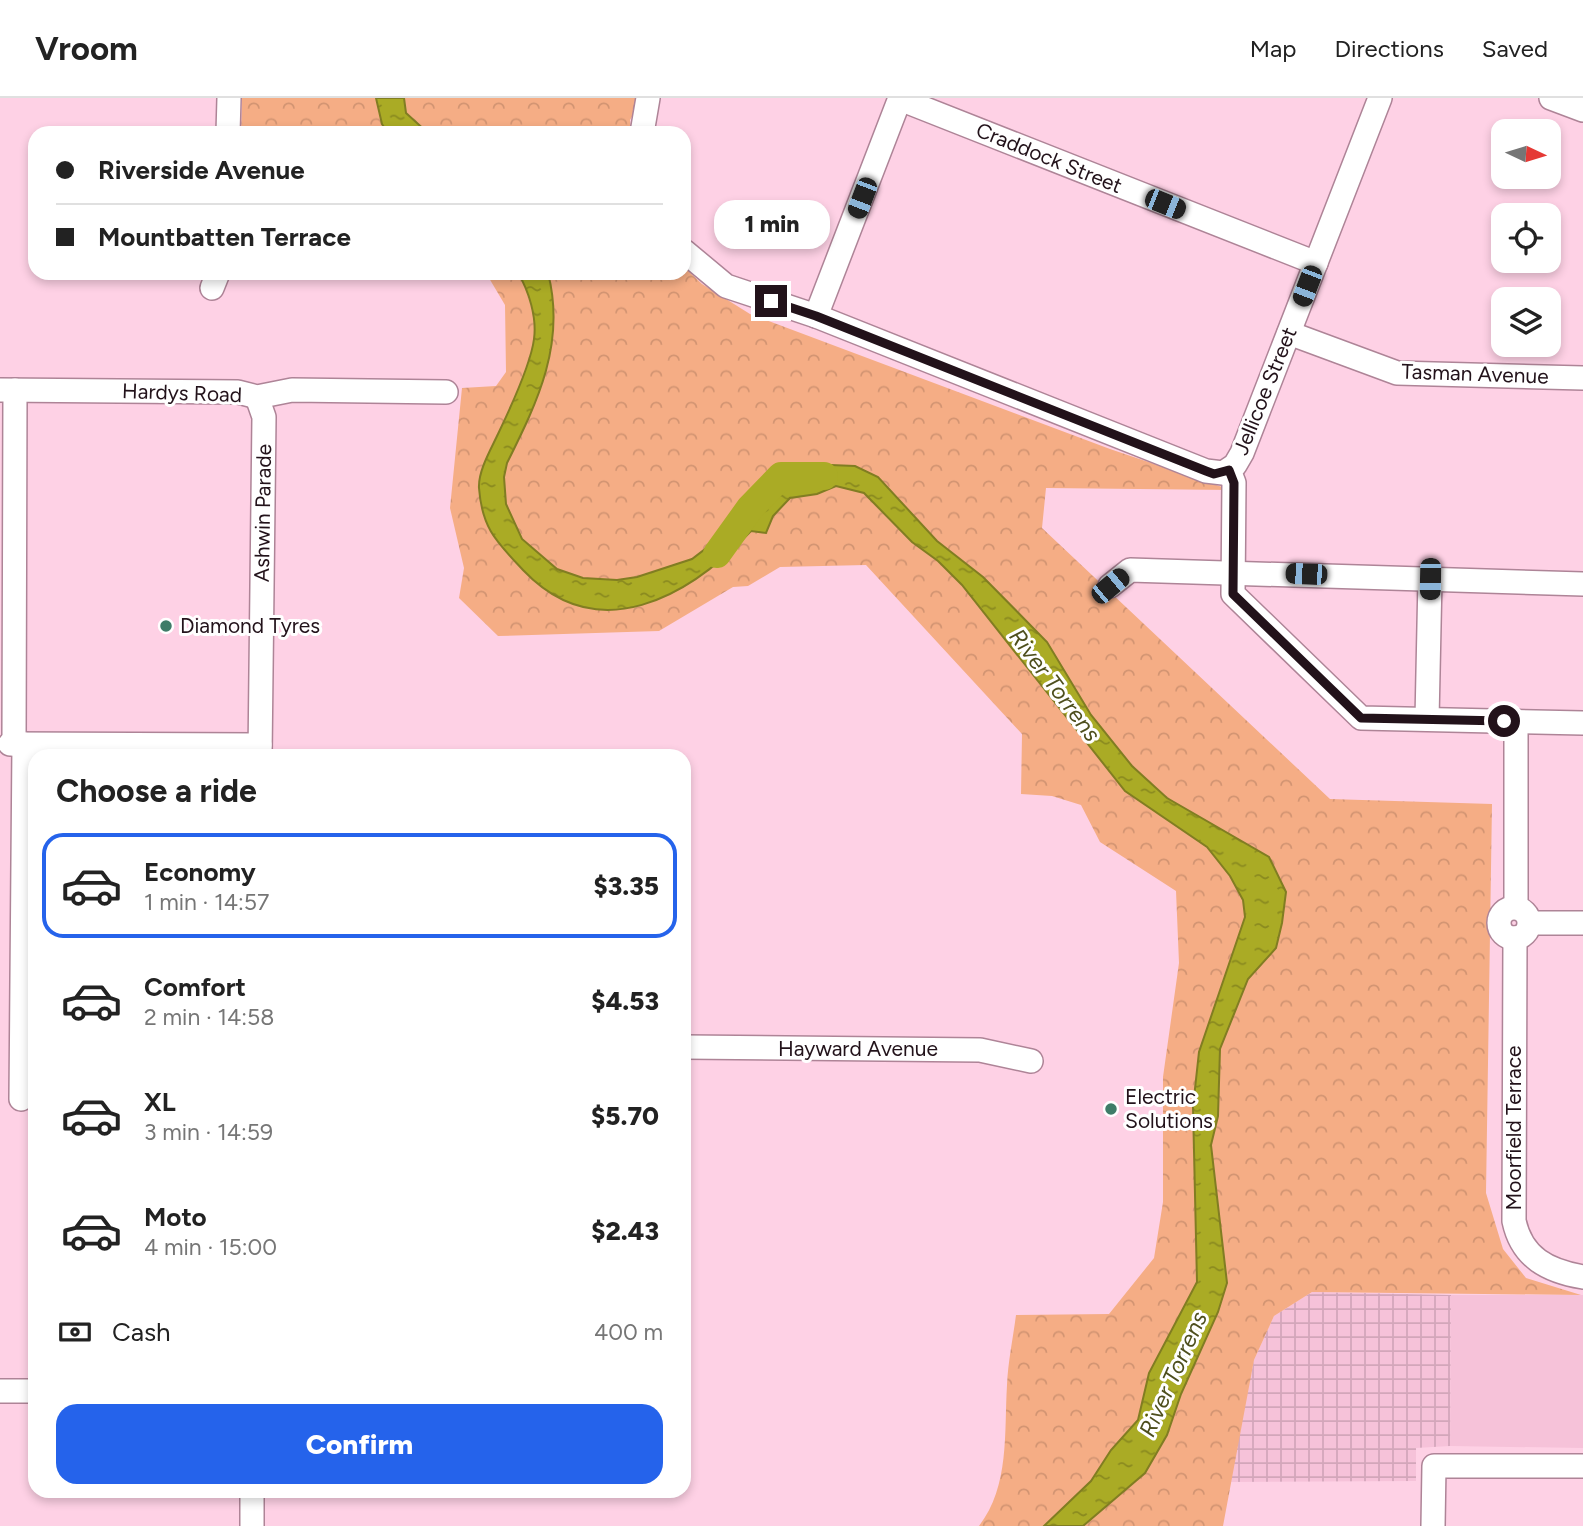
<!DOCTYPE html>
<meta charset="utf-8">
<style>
:root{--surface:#fff;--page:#f2f2f2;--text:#222;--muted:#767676;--line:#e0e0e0;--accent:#2563eb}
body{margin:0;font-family:Figtree,sans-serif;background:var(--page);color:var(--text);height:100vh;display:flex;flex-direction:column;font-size:26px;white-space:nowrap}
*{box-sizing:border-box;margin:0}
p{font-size:23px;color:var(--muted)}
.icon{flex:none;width:38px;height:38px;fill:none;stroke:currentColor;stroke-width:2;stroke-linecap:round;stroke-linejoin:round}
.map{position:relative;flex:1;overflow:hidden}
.panel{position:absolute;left:28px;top:651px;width:663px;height:749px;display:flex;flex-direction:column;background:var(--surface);border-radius:21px;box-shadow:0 4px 10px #0003}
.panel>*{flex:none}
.hud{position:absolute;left:28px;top:28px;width:663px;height:154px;border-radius:21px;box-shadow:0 4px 10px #0003;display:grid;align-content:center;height:154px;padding:0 28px;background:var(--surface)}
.needle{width:46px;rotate:94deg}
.buttons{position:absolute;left:1491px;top:21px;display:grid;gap:14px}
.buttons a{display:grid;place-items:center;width:70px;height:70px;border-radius:14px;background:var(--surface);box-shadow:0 4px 10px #0003;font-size:35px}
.end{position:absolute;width:32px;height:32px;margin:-16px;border:9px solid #22121a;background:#fff;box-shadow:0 0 0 4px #fff}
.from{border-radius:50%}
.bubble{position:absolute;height:49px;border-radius:21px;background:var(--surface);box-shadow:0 4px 10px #0003;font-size:23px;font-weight:800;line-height:49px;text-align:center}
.car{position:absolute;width:21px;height:42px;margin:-21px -10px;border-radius:9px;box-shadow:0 0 5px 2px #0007;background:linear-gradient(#222 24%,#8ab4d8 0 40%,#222 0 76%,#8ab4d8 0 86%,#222 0)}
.hud b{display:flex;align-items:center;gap:24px;height:66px;font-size:26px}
.hud b+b{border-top:2px solid var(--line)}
.hud i{width:18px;height:18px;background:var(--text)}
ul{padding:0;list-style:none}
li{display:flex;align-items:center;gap:21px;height:105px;margin:0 14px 10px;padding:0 14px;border:4px solid transparent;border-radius:21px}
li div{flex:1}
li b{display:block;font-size:26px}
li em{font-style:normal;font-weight:800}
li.current{border-color:var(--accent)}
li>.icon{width:63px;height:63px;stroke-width:1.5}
h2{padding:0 28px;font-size:32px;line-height:84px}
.pay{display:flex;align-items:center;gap:18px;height:77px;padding:0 28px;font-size:26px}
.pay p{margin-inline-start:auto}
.action{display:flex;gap:14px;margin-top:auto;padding:14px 28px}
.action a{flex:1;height:80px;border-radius:21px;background:var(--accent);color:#fff;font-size:28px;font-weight:800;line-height:80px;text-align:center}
header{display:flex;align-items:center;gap:42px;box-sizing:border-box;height:98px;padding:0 35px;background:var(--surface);border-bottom:2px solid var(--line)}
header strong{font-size:33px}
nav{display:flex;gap:38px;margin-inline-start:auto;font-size:24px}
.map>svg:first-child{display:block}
.built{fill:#f6c2d9}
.industrial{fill:url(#industrial-grid)}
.park{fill:url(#park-crowns)}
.water{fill:url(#water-ripples);stroke:#817d22;stroke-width:2}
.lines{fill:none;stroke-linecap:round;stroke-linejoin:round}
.river{stroke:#aaab25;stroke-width:28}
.minor-casing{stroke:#ae8497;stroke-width:26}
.minor{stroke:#fff;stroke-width:23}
.route{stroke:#22121a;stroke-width:9}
.poi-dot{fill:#3f7c68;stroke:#fff;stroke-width:2.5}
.labels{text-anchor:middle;stroke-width:6;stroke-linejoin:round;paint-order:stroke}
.street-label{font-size:21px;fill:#22121a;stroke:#fff}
.poi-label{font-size:21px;fill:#22121a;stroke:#fff;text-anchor:start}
.water-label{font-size:23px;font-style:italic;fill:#4e4f1d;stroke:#fff}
</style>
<header>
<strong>Vroom</strong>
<nav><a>Map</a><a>Directions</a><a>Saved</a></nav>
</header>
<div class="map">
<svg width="1583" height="1428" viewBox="0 0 1583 1428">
<defs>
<pattern id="industrial-grid" width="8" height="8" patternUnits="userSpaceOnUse" patternTransform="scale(1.75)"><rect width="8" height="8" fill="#f6c2d9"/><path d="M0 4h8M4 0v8" fill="none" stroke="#d3a6ba"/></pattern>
<pattern id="park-crowns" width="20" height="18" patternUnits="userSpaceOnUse" patternTransform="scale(1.75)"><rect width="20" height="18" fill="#f5ad85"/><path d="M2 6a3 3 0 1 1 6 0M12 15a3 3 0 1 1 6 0" fill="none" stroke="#d29472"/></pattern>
<pattern id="water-ripples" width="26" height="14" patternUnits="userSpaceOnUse" patternTransform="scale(1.75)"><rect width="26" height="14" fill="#aaab25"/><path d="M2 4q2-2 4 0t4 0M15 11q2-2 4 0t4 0" fill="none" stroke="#8a8a1f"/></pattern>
</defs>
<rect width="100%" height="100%" fill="#fed1e5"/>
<!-- built -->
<path class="built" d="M1451,1197H1583V1350L1450,1348Z"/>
<!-- industrial -->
<path class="industrial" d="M1312,1194L1451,1197L1450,1348L1416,1350V1383L1229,1384L1254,1262L1274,1218Z"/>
<!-- park -->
<g class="park">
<path d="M242,0H643L630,22L631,35H241Z"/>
<path d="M684,169L702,186L750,216L1110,351L1231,392L1046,390L1042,430L1330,701L1492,706L1486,1095L1503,1151L1526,1180L1581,1197L1312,1194L1274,1218L1254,1262L1223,1428H979C1010,1388 1004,1334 1007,1287C1008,1264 1013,1240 1016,1217L1109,1216L1154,1160L1163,1104V979L1179,865L1176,793L1100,744L1081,707L1052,698L1021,696L1022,636L866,467L780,469L748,488L733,489L659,533L498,538L459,500L464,470L450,410L462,290L496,288L506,274L505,207L486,175H684Z"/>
</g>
<!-- water -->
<g class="water">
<path d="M376,0H404L406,15L428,35H388L382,26Z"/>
<path d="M518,175H548C566,245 538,303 507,365L504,379L506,406L522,441L557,471L583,480L617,482L637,479L692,461L748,418L789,373L806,366L855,368L878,379L937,443L983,479L1047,544L1091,617L1132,668L1167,700L1269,759L1286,794L1282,825L1276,850L1248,881L1220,951L1218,1018L1211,1047L1227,1185L1218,1214L1181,1296L1167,1337L1145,1375L1083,1428H1044L1091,1383L1111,1352L1138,1322L1149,1275L1197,1184L1193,1009L1199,954L1245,819L1243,802L1230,778L1207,749L1125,693L962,487L938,463L912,444L864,395L836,388L817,396L790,400L773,418L766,435L751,433C689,499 598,551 523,472C497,444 482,431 479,390C478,373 491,351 498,336C509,313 531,265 534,241C537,220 529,193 518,175Z"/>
</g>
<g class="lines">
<!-- river -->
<path class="river" d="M717,456L750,410L781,378H824"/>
<defs>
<g id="minor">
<path d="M1551,0L1583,12"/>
<path d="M900,1L1316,165"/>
<path d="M228,35L229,0"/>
<path d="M642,35L648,0"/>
<path d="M684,153L726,188L816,218L1206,373L1223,375L1235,367L1242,355L1380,0"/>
<path d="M212,190L218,175"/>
<path d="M816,218L900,0"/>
<path d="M1289,235L1397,275L1583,280"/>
<path d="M0,292L238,294L257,299L292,292L446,294"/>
<path d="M257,299L264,319L260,658"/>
<path d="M1229,372L1234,385L1233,496L1361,620L1583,625"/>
<path d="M1110,488L1130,472L1583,486"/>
<path d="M1427,621L1430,481"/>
<path d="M10,646L260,647"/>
<path d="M14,646L15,292"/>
<path d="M1516,809V623"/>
<circle cx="1514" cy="825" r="15"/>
<path d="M1530,825H1583"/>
<path d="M1515,840L1514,1123C1522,1160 1548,1173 1583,1179"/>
<path d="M684,949L980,952L1031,963"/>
<path d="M21,1001L24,646"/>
<path d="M0,1293H35"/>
<path d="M252,1428V1393"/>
<path d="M1433,1428L1434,1368H1583"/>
</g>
</defs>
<!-- minor casing -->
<use href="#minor" class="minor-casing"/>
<!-- minor -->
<use href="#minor" class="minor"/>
</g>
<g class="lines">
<!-- route -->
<path class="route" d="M771,203L816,218L1206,373L1214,376L1229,372L1234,385L1233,496L1361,620L1504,623"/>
</g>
<!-- markers -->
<g class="poi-dot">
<circle cx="166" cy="528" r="7"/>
<circle cx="1111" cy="1011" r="7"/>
</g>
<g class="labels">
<!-- street labels -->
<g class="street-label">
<text transform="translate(1049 60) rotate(22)" y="7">Craddock Street</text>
<text transform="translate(1475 276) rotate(2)" y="7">Tasman Avenue</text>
<text transform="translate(1265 293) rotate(-68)" y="7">Jellicoe Street</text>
<text transform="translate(182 295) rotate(2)" y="7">Hardys Road</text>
<text transform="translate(263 415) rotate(-89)" y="7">Ashwin Parade</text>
<text x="858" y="958">Hayward Avenue</text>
<text transform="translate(1514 1030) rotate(-90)" y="7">Moorfield Terrace</text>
</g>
<!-- poi labels -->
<g class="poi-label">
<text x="180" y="535">Diamond Tyres</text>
<text x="1125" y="1006">Electric<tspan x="1125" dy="24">Solutions</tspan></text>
</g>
<!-- water labels -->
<g class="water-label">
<text transform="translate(1055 587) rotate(53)" y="8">River Torrens</text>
<text transform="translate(1173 1276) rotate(-66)" y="8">River Torrens</text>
</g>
</g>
</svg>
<div class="buttons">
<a><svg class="needle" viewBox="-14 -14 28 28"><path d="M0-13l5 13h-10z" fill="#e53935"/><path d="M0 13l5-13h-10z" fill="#767676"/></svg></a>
<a><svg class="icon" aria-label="locate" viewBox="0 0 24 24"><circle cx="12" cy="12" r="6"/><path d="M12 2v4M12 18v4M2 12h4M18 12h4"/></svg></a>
<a><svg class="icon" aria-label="layers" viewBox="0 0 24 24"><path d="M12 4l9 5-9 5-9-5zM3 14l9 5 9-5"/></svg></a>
</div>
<i class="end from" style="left:1504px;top:623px"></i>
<i class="end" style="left:771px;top:203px"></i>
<div class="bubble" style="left:714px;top:102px;width:116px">1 min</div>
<i class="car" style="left:862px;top:100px;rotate:201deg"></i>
<i class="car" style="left:1165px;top:106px;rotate:112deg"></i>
<i class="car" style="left:1307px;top:188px;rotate:201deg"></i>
<i class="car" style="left:1306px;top:476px;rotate:272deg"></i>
<i class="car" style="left:1430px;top:481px;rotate:181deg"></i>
<i class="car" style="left:1110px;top:488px;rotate:50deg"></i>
<div class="hud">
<b><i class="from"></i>Riverside Avenue</b>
<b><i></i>Mountbatten Terrace</b>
</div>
<section class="panel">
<h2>Choose a ride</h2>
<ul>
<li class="current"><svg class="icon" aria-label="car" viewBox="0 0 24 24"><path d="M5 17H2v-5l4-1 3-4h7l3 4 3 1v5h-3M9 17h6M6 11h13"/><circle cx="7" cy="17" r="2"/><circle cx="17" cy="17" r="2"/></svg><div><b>Economy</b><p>1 min · 14:57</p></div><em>$3.35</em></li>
<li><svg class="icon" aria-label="car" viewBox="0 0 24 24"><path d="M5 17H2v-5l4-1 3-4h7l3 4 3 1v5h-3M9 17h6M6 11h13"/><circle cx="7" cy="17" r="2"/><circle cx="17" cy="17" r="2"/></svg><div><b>Comfort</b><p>2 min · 14:58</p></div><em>$4.53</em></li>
<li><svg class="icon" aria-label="car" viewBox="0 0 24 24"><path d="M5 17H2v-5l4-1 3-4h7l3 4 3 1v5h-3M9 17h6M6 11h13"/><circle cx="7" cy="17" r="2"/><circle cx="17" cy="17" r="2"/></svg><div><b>XL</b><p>3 min · 14:59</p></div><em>$5.70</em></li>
<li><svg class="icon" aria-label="car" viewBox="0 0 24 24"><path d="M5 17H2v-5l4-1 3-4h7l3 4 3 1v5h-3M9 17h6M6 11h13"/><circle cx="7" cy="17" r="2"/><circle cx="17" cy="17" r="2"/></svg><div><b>Moto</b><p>4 min · 15:00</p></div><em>$2.43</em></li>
</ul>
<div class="pay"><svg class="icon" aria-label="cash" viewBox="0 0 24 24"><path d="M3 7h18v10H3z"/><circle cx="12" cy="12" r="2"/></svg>Cash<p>400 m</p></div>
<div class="action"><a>Confirm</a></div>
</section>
</div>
